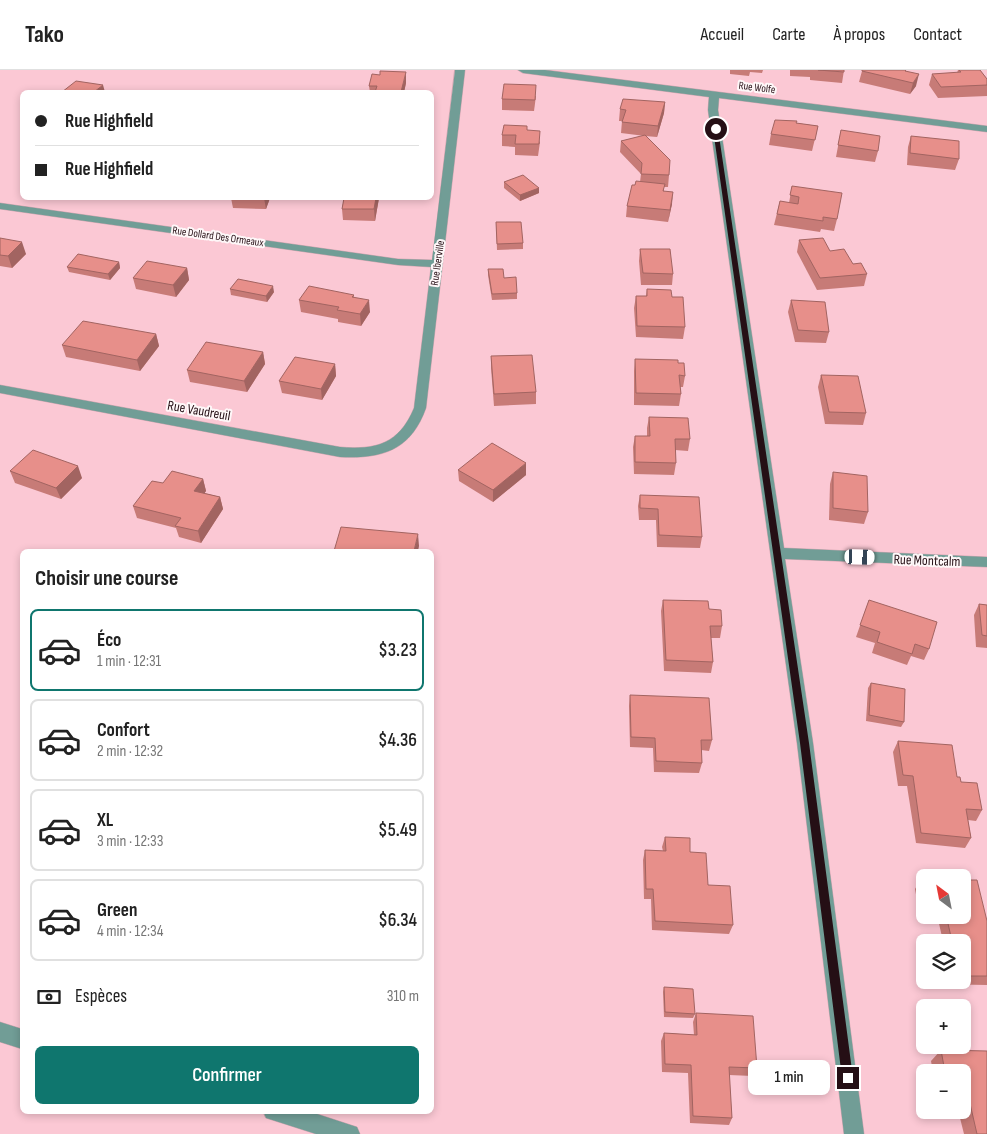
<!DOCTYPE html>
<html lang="fr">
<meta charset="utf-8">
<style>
:root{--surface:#fff;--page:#f2f2f2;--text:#222;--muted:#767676;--line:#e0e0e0;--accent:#0f766e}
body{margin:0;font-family:"Sofia Sans Condensed",sans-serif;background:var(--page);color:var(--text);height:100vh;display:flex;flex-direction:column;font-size:19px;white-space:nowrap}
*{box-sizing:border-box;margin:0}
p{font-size:16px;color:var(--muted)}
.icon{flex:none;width:28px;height:28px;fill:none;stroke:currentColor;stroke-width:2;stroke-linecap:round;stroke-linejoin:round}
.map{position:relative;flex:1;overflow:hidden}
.drawer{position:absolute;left:20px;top:479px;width:414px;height:565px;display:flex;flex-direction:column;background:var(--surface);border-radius:8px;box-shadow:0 2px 8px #0003}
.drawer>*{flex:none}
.hud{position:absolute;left:20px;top:20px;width:414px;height:110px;border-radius:8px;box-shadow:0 2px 8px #0003;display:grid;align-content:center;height:110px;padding:0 15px;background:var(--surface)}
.needle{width:32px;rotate:328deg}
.tools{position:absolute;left:916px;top:799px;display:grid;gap:10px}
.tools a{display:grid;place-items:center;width:55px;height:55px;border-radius:8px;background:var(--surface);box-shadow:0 2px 8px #0003;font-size:25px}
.end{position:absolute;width:22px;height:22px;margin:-11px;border:6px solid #250f15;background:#fff;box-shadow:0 0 0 2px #fff}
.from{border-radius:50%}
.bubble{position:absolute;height:35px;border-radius:8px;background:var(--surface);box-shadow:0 2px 8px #0003;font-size:16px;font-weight:600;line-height:35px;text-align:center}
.car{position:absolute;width:15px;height:30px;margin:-15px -8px;border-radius:6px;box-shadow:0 0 4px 1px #0007;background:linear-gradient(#fff 24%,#345 0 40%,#fff 0 76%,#345 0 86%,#fff 0)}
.hud b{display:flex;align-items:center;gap:18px;height:48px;font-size:19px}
.hud b+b{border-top:1px solid var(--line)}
.hud i{width:12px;height:12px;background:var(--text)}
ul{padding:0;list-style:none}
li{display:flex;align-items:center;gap:15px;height:82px;margin:0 10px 8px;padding:0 5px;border:2px solid var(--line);border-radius:8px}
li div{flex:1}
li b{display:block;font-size:19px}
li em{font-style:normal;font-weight:600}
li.on{border-color:var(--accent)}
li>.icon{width:45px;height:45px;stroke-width:1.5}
h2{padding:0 15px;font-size:22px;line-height:60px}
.pay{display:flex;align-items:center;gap:12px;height:55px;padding:0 15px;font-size:19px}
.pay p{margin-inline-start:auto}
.button{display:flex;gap:10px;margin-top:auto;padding:10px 15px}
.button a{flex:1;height:58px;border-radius:8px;background:var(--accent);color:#fff;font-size:20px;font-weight:600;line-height:58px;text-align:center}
header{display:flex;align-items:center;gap:30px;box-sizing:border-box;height:70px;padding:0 25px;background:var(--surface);border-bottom:1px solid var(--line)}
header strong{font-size:24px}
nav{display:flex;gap:28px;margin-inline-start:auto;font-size:18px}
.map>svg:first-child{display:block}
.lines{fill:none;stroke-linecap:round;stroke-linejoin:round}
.minor-casing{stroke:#d4a7b2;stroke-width:1}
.minor{fill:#719d96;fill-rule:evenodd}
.wall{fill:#c77b77}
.shaded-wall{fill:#a26461}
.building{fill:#e78f8a;stroke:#a26461}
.route{fill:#250f15}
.labels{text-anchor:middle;stroke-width:4;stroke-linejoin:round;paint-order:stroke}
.far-street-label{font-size:11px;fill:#250f15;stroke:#fef7f8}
.street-label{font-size:14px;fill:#250f15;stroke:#fef7f8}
</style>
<header>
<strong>Tako</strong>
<nav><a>Accueil</a><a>Carte</a><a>À propos</a><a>Contact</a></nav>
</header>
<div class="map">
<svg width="987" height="1064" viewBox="0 0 987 1064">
<rect width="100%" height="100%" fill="#fbc8d4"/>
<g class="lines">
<defs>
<g id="minor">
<path d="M455,0H465L426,338C411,380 383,389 340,387L0,323V315L340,377C376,380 399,374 414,338L431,197L398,195L0,139V133L398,189L432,190Z"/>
<path d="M518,0H545L987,56V62L719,28L718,40L784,478L987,487V497L785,489L813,673L864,1064H844L797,673L708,40L709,27L523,3Z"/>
<path d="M0,952L22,959V979L0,972Z"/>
<path d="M263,1041H308L357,1057L360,1064H316L266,1048Z"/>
</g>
</defs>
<!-- minor casing -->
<use href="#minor" class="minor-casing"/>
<!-- minor -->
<use href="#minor" class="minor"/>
</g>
<!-- wall -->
<g class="wall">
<path d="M730,0H763L762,3L750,2L749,6L730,4Z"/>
<path d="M790,0H844L842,13L810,10V7L790,6Z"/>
<path d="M906,0V1L916,16L910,24L859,12L862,1Z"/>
<path d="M958,0H980L987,9V26L938,28L929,15L932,4L957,3Z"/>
<path d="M406,13L404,22H370L369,16Z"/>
<path d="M536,26L534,41L502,40V29Z"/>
<path d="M665,32L664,43L657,67L645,66L669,105L668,117H664V121L672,134L668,152L626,147L627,136L635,115L640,112L641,104L620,82L621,71L645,66L621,63L622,51H619L620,39Z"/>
<path d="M796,53L818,56L812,81L769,75L771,64Z"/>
<path d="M527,60L540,72L538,86L515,85V77L502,76V65Z"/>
<path d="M841,60L878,81L875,92L836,87Z"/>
<path d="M911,66L959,89L955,100L907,95L908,77Z"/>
<path d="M504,112L539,118V123L520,131L504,118Z"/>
<path d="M792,116L837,149L834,161L821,159L820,162L774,155L780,131L789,133Z"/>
<path d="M231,128H270L266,139L233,138Z"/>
<path d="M344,128H379L375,151L343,150L342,139Z"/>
<path d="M496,152L523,173V179L497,180Z"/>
<path d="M0,168L26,184L12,198L0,196Z"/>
<path d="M799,170L830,181L853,194L867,204L864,216L817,220L797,182Z"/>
<path d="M640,179L673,204L672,215H641L639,191Z"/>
<path d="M119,192L120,198L110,210L69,202L67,197Z"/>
<path d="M187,198L189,210L176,227L136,219L133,208Z"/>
<path d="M488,199L504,208L517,223V229L492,230L488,205Z"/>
<path d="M230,219L274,222L267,232L231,225Z"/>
<path d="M647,219L672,227L685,257L683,269L636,267L634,238L636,226H646Z"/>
<path d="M354,225V228L370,242L361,256L338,252V249L301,242L299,230Z"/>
<path d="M791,230L829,262L826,273L795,272L788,242Z"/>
<path d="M156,264L159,276L140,301L66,287L62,275Z"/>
<path d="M263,282L265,294L247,322L190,312L187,300Z"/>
<path d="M491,286L536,322V334L494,336L491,298Z"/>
<path d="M635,289L678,293L685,306L683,317H680L681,324L679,336L634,335V301Z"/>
<path d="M335,294L336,306L322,330L282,323L279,311Z"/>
<path d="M821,305L866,343L863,355L825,354L818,317Z"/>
<path d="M649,347L690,369L688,381L675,380L676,393L674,405L634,404L633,377L635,366H647V358Z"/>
<path d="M458,400L526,405L493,432L459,411Z"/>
<path d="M10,401L82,408L61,429L15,413Z"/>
<path d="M833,402L868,442L864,454L829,450L830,414Z"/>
<path d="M203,409L206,421L204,423L220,427L223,439L201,473L179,467L176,458L137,448L133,436L163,413Z"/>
<path d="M640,425L702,467L700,478L657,477L656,450H639L638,436Z"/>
<path d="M663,530L709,539L722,556L720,568H711L713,592L711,603L664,601L661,541Z"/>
<path d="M869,530L929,579L924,590L911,586L907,595L872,583L875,573L856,567Z"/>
<path d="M979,534L987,535V578L976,577L974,545Z"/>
<path d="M871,613L904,652L901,657L866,651L868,618Z"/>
<path d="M630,625L712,670L709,681L701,680L702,693L699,703L654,702L653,678L630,677L629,636Z"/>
<path d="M898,671L957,707L982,740L976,751L968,750L971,768L965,778L916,773L907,716H898L893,682Z"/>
<path d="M665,767L690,782L708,815L733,855L729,864L652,860L651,829H644L643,790L645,780L663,781L662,777Z"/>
<path d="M921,809H925V841H919L915,819Z"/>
<path d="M937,845H962L987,851V915L932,914V910H962V872H930L931,870L943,871Z"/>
<path d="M664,917L695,944L693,948L664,947L663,922Z"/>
<path d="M696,943L757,998L753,1006L729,1005L732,1048L729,1055L690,1053L688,1003L662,1002L661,971L664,963L694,965L693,952Z"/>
<path d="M941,980L987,981V1064H964L958,1040H962V1002H933L931,991Z"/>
</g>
<!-- shaded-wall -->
<g class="shaded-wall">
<path d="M406,2V13L404,22H401Z"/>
<path d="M919,4L916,16L910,24L913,13Z"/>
<path d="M103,15L105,22H94Z"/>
<path d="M665,32L664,43L657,67L658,56Z"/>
<path d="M539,118V123L520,131V125Z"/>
<path d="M673,122L672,134L668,152Z"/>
<path d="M264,128H270L266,139Z"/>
<path d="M376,128H379L375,151L374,139Z"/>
<path d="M22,172L26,184L12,198L8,186Z"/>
<path d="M119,192L120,198L110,210L108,204Z"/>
<path d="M187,198L189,210L176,227L173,215Z"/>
<path d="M273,216L274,222L267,232L266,226Z"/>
<path d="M369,230L370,242L361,256L360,244Z"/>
<path d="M156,264L159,276L140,301L137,290Z"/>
<path d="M263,282L265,294L247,322L244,311Z"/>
<path d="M335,294L336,306L322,330L321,319Z"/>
<path d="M526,393V405L493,432V420Z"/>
<path d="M78,396L82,408L61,429L56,418Z"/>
<path d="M203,409L206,421L198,433L194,421Z"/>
<path d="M220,427L223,439L201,473L198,461Z"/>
<path d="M418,464L419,476L418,481H414Z"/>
</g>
<!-- building -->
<g class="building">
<path d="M818,0H844V2Z"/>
<path d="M862,0H906L905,1L919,4L913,13L862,1Z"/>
<path d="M959,0H980L987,9V15L941,17L932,4L961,2Z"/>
<path d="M380,1L406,2L401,22H375L377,16H369L372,4L380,5Z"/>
<path d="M76,11L103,15L94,22H62Z"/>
<path d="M504,14L536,15L535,30L502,29Z"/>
<path d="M623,29L665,32L658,56L622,52L626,40L620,39Z"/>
<path d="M775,50L797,51L796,53L818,56L815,70L771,64Z"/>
<path d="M504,55L527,56V60L540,61L539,74H515L516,65H502Z"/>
<path d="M841,60L880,66L878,81L838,75Z"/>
<path d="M645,65L670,90L669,105L641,104L642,93L621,71Z"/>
<path d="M911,66L959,71V89L910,83Z"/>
<path d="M523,105L539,118L520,125L504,112Z"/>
<path d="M636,111L665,114L663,121L673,122L670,140L627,136L632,115H635Z"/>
<path d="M792,116L842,123L837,149L823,147V151L777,144L780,131L798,134L799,127L790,125Z"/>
<path d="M344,128H376L374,139H342Z"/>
<path d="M496,152H521L523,173L497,174Z"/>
<path d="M0,168L22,172L8,186L0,185Z"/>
<path d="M823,168L830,181L844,179L853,194L861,193L867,204L820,208L799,170Z"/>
<path d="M640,179H670L673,204L643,203Z"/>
<path d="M78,184L119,192L108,204L67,197Z"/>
<path d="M147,191L187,198L173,215L133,208Z"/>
<path d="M488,199H503L504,208L516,207L517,223L492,224Z"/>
<path d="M238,209L273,216L266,226L230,219Z"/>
<path d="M309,216L354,225L352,227L369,230L360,244L337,240L339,237L299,230Z"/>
<path d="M647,219L671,220L672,227H683L685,257L637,256L636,226H647Z"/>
<path d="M791,230L825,232L829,262L798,260Z"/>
<path d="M83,251L156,264L137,290L62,275Z"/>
<path d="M206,272L263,282L244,311L187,300Z"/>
<path d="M532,285L536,322L494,324L491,286Z"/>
<path d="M295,287L335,294L321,319L279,311Z"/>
<path d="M635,289L678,290V293H684L685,306L679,305L681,324L636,323Z"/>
<path d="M821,305L858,306L866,343L829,342Z"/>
<path d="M649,347L688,348L690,369H675L676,393L635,392V366H650Z"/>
<path d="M492,373L526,393L493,420L458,400Z"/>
<path d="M33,380L78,396L56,418L10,401Z"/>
<path d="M172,401L203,409L194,421L220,427L198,461L175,456L181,448L133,436L152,411L163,413Z"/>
<path d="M833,402L867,406L868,442L833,438Z"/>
<path d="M640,425L699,427L702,467L659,465L658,439L640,438Z"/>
<path d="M341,457L418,464L414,481H334Z"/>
<path d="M663,530L708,531L709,539L721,540L722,556H710L713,592L666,590Z"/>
<path d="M869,530L937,552L929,579L915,574L912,584L877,572L880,562L860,555Z"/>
<path d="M979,534L987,535V566L982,565Z"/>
<path d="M871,613L905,619L904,652L869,645Z"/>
<path d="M630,625L709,628L712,670H701L702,693L656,691L655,668L631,667Z"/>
<path d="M898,671L952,675L957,707H960L961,712L977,713L982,740L966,739L971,768L921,763L913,706L903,705Z"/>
<path d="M665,767L690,768V782L706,783L708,815L730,816L733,855L655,851L653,819H646L645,780L666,781Z"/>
<path d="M921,809H925V829Z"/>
<path d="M962,810H977L987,851V906H962V872H932L931,870L952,871L946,845H962Z"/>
<path d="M664,917L693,919L695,944L665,942Z"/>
<path d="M696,943L753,946L757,998L729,997L732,1048L693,1046L691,995L665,994L664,963L697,965Z"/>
<path d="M941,980L987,981V1064H977L968,1025H962V1002H945Z"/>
</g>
<!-- route -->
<path class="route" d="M716,57L718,59L809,673L853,1008L848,1014L842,1008L800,673L713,59Z"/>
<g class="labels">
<!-- far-street labels -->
<g class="far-street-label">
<text transform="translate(757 17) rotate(7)" y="4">Rue Wolfe</text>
<text transform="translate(218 166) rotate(8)" y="4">Rue Dollard Des Ormeaux</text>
<text transform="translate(437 193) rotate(-82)" y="4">Rue Iberville</text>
</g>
<!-- street labels -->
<g class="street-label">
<text transform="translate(199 340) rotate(10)" y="5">Rue Vaudreuil</text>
<text transform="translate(927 490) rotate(2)" y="5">Rue Montcalm</text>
</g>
</g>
</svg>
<div class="tools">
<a><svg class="needle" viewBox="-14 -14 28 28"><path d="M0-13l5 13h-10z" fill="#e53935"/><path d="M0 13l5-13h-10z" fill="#767676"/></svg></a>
<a><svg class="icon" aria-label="layers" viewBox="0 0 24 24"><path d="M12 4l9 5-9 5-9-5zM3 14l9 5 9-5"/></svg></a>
<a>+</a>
<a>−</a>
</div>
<i class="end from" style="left:716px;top:59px"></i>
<i class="end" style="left:848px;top:1008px"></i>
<div class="bubble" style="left:748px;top:990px;width:82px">1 min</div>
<i class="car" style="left:860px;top:487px;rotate:92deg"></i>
<div class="hud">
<b><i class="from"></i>Rue Highfield</b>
<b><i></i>Rue Highfield</b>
</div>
<section class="drawer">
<h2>Choisir une course</h2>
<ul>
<li class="on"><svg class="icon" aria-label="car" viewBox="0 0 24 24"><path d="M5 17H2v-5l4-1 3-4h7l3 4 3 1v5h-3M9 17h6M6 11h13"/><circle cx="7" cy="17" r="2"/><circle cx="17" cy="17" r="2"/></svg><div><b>Éco</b><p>1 min · 12:31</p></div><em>$3.23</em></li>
<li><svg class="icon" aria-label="car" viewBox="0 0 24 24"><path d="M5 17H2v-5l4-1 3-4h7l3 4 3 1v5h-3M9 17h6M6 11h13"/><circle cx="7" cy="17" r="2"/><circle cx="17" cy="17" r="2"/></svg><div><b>Confort</b><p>2 min · 12:32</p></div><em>$4.36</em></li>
<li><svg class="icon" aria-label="car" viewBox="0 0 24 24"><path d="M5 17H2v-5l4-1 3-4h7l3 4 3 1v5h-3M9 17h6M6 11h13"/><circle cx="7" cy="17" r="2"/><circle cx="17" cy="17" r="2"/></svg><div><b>XL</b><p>3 min · 12:33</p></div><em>$5.49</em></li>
<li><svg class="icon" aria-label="car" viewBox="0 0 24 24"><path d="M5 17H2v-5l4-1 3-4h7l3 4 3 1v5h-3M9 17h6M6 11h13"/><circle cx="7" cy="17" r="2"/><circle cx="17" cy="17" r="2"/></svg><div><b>Green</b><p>4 min · 12:34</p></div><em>$6.34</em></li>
</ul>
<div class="pay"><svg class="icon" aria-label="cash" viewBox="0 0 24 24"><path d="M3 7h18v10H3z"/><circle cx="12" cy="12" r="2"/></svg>Espèces<p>310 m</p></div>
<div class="button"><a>Confirmer</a></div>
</section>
</div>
